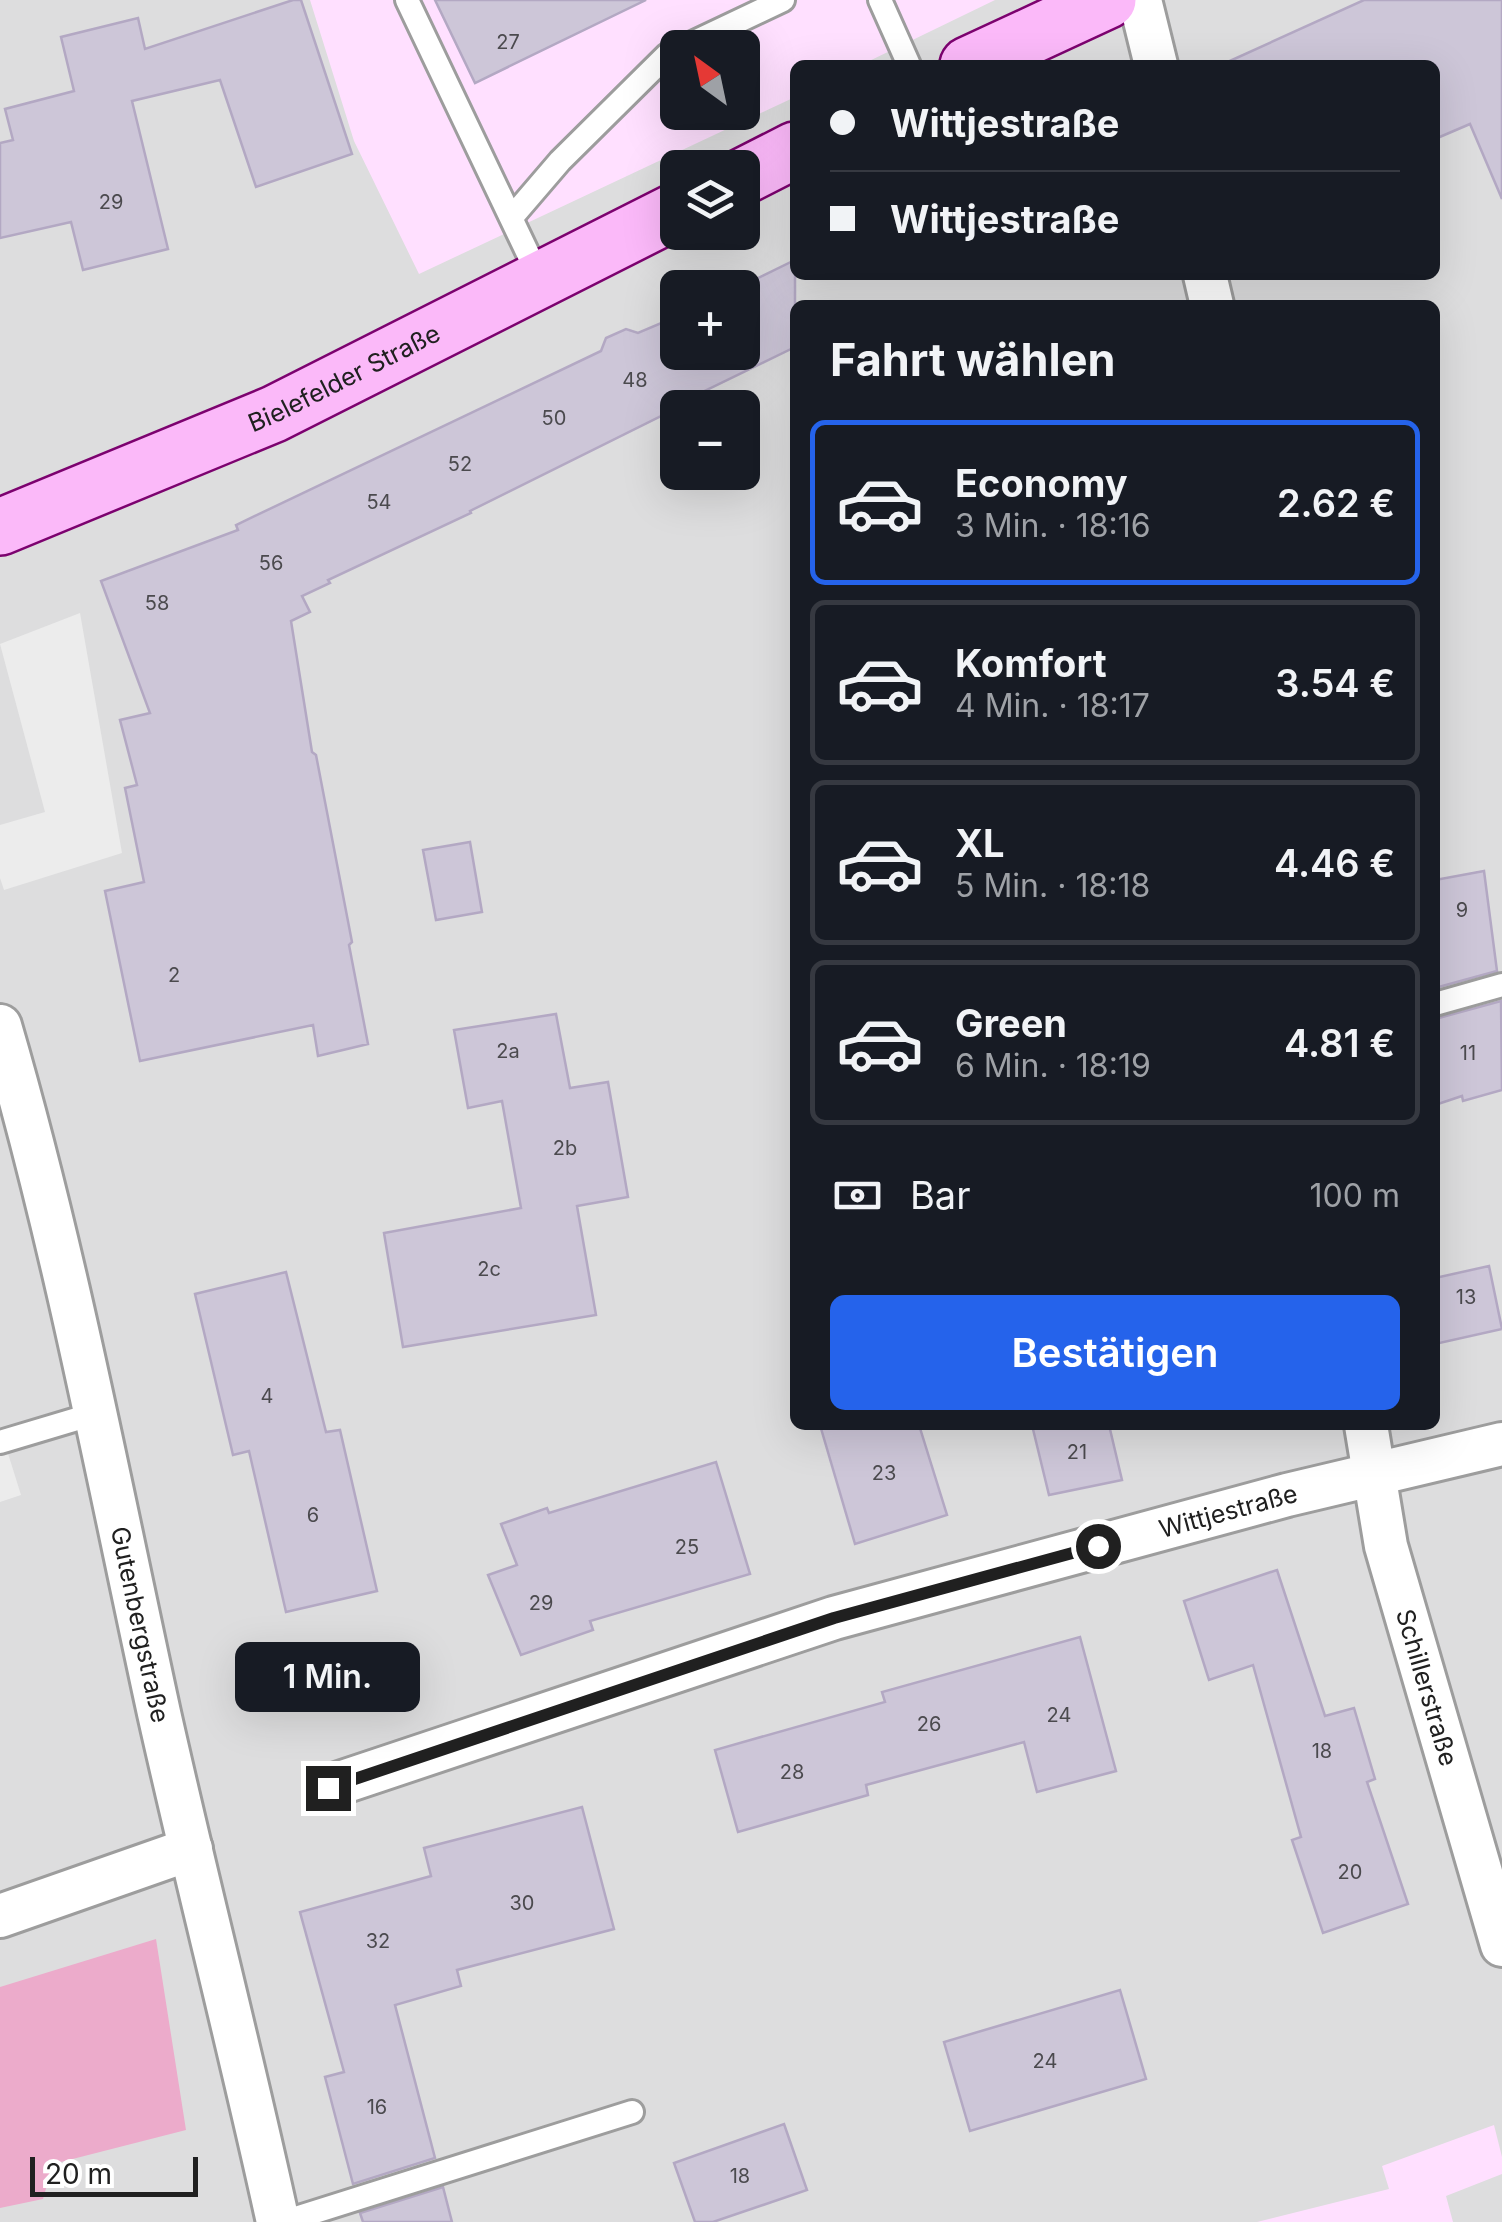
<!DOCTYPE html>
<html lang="de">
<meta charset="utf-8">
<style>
:root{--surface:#171b24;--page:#20242c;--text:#f1f3f6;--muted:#9ea1a6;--line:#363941;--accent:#2563eb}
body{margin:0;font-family:Inter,sans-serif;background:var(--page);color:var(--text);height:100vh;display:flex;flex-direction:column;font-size:38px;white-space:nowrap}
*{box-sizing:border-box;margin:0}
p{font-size:32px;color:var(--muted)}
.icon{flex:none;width:55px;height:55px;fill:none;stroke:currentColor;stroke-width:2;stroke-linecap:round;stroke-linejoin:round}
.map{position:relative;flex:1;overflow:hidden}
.sheet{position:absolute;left:790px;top:300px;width:650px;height:1130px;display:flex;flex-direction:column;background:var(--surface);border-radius:15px;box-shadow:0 10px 40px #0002}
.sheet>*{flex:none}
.banner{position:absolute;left:790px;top:60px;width:650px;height:220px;border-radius:15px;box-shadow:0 10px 40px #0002;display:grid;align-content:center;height:220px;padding:0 40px;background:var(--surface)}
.needle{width:65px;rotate:327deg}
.tools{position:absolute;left:660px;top:30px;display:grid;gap:20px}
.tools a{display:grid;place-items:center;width:100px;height:100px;border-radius:15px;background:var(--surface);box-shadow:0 10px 40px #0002;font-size:50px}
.scale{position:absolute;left:30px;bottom:25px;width:168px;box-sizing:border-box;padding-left:10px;border:5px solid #202020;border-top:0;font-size:28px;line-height:35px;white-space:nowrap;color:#202020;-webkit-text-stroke:8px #fff;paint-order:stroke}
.end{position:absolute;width:45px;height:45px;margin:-22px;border:12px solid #202020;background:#fff;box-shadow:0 0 0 5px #fff}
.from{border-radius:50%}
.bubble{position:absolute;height:70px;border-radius:15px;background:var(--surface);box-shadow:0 10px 40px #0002;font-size:32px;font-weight:600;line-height:70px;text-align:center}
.banner b{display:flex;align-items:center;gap:35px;height:95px;font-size:38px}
.banner b+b{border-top:2px solid var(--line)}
.banner i{width:25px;height:25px;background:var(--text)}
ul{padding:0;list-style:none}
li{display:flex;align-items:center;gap:30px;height:165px;margin:0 20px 15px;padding:0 20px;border:5px solid var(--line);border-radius:15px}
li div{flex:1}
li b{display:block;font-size:38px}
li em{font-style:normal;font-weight:600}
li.selected{border-color:var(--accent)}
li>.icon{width:90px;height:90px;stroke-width:1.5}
h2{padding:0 40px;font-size:45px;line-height:120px}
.pay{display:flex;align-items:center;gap:25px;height:110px;padding:0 40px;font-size:38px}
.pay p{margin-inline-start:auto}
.primary-button{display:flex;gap:20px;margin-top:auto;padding:20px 40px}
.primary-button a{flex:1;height:115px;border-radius:15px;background:var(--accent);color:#fff;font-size:40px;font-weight:600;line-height:115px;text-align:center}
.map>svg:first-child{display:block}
.residential{fill:#ddddde;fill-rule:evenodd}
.education{fill:#ffe0ff;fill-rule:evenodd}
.grass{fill:#ecabcb}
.parking{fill:#ececec}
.building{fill:#cdc6d8;stroke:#b3a8c3;stroke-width:2.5}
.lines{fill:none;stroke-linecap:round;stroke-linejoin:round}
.lane-casing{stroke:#9d9d9d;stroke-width:28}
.street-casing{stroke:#9d9d9d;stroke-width:48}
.secondary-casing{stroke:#7c026f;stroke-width:60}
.lane{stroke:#fff;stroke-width:22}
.street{stroke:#fff;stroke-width:42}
.secondary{stroke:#fbb9f9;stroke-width:55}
.route{stroke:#202020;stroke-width:12}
.labels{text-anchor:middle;stroke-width:8;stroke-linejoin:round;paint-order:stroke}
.number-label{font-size:20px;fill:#4b4a4e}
.street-label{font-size:25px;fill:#202020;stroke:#fff}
</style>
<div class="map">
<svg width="1502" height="2222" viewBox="0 0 1502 2222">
<rect width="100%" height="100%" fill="#ede6f1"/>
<!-- residential -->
<path class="residential" d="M0,0H1502V2222H0ZM678,48H742V112H678ZM795,65H1435V275H795ZM678,168H742V232H678ZM678,288H742V352H678ZM795,305H1435V1425H795ZM678,408H742V472H678Z"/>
<!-- education -->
<g class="education">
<path d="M310,0H995L861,65H795V97L419,274L354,141ZM678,48H742V112H678Z"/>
<path d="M1494,2125L1502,2157V2174L1446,2196L1453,2222H1257L1389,2189L1382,2166Z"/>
</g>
<!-- grass -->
<path class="grass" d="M156,1939L186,2130L53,2164L43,2199L0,2208V1987Z"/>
<!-- parking -->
<g class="parking">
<path d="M80,613L122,853L4,890L0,878V825L45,812L0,644Z"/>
<path d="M0,1428L21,1495L0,1502Z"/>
</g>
<!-- building -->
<g class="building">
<path d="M293,0H301L352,154L256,187L220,80L132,101L168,249L83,270L71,222L0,238V143L13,140L5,109L74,91L61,37L138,18L145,49Z"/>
<path d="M435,0H646L475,83Z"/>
<path d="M1364,0H1502V199L1470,124L1435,139V65H1221Z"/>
<path d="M795,260V347L674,406L675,409L470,511L471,513L328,580L330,583L302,596L310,612L291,621L312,752L316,755L352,942L349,945L368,1044L318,1056L313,1025L140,1061L105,891L144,882L125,788L137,785L120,720L150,713L101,581L238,530L236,525L601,351L606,338L626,329L638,333L678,316V352H742V288H738Z"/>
<path d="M470,842L482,912L436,920L423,850Z"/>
<path d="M1484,871L1497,971L1435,988V880Z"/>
<path d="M1501,1001L1502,1090L1463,1101L1462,1096L1435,1105V1019Z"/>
<path d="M556,1014L570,1088L608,1082L628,1197L577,1206L596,1315L403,1347L384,1233L521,1208L502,1101L468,1108L454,1030Z"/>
<path d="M1489,1266L1502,1329L1435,1344V1278Z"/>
<path d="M286,1272L326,1432L340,1430L377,1591L286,1612L249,1451L233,1455L195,1294Z"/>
<path d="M820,1425H919L947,1515L855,1544Z"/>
<path d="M1032,1425H1109L1122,1480L1049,1495Z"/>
<path d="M716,1462L750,1574L590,1621L593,1630L521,1655L488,1575L517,1565L501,1524L547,1508L549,1513Z"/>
<path d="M1277,1570L1325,1716L1354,1708L1375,1779L1367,1782L1408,1904L1323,1933L1292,1840L1301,1837L1253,1665L1209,1680L1184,1601Z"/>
<path d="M1080,1637L1116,1771L1037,1792L1024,1742L866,1785L868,1795L738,1832L715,1750L885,1702L882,1692Z"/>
<path d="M582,1807L614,1929L457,1970L461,1986L395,2005L435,2158L353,2184L325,2077L344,2072L300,1912L431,1876L424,1848Z"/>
<path d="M1120,1990L1146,2079L970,2131L944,2042Z"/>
<path d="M784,2124L807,2190L713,2222H695L674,2163Z"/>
<path d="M443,2187L452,2222H363L360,2213Z"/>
</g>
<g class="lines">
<defs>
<g id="lane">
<path d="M407,0L541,281"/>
<path d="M880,0L909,65"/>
<path d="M682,48L783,0"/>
<path d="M512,217L560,161L667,55L678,50"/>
<path d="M1435,1004L1502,985"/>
<path d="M0,1442L97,1413"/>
<path d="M283,2222L632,2112"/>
</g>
<g id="street">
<path d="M1140,0L1156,65"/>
<path d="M1205,275L1212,305"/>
<path id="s1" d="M0,1026C66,1252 109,1483 159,1713C197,1883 241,2052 278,2222"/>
<path id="s2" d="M1366,1425L1386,1546L1502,1945"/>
<path id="s3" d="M328,1787L834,1618L1287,1495L1502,1444"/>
<path d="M0,1916L191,1849"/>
</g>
<g id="secondary">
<path d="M968,65L1108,0"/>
<path d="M742,177L795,150"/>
<path id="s4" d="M0,527L274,414L678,210"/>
</g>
</defs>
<!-- lane casing -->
<use href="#lane" class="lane-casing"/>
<!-- street casing -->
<use href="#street" class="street-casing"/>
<!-- secondary casing -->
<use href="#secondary" class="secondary-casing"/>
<!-- lane -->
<use href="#lane" class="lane"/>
<!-- street -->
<use href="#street" class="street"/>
<!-- secondary -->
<use href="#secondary" class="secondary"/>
</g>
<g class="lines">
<!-- route -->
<path class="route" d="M328,1788L834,1618L1098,1546"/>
</g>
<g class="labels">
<!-- number labels -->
<g class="number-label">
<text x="508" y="49">27</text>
<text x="111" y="209">29</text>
<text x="635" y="387">48</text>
<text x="554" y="425">50</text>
<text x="460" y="471">52</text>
<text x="379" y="509">54</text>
<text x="271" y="570">56</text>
<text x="157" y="610">58</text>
<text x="1462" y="917">9</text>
<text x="174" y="982">2</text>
<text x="508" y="1058">2a</text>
<text x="1468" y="1060">11</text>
<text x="565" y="1155">2b</text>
<text x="489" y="1276">2c</text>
<text x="1466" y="1304">13</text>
<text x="267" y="1403">4</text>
<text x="1077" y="1459">21</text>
<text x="884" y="1480">23</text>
<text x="313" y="1522">6</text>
<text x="687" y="1554">25</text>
<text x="541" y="1610">29</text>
<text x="1059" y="1722">24</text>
<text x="929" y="1731">26</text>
<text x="1322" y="1758">18</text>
<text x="792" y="1779">28</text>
<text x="1350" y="1879">20</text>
<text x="522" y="1910">30</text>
<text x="378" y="1948">32</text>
<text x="1045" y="2068">24</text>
<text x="377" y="2114">16</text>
<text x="740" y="2183">18</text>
</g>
<!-- street labels -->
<g class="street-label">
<text dy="9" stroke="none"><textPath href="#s4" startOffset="375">Bielefelder Straße</textPath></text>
<text dy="9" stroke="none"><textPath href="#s3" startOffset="942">Wittjestraße</textPath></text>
<text dy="9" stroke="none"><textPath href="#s1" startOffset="615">Gutenbergstraße</textPath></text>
<text dy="9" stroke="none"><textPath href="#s2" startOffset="270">Schillerstraße</textPath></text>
</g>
</g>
</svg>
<div class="tools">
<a><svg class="needle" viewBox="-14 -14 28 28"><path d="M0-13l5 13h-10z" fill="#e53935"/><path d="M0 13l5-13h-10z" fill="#9ea1a6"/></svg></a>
<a><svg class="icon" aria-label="layers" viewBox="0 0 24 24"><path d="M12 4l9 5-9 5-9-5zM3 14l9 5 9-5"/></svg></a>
<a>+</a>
<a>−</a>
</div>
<div class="scale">20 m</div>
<i class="end from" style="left:1098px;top:1546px"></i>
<i class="end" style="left:328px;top:1788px"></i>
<div class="bubble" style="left:235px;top:1642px;width:185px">1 Min.</div>
<div class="banner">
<b><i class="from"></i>Wittjestraße</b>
<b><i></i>Wittjestraße</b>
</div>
<section class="sheet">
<h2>Fahrt wählen</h2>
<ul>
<li class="selected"><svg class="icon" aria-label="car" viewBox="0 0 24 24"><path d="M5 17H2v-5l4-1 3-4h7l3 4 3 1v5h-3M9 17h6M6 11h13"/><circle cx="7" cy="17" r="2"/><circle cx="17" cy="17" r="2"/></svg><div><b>Economy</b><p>3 Min. · 18:16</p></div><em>2.62 €</em></li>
<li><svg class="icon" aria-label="car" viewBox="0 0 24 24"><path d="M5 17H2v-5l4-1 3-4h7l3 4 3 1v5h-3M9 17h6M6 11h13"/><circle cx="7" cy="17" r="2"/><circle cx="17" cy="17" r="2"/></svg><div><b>Komfort</b><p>4 Min. · 18:17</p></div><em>3.54 €</em></li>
<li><svg class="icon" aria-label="car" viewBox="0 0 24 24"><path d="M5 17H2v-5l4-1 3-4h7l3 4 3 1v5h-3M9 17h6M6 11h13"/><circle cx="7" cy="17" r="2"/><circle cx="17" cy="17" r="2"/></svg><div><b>XL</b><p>5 Min. · 18:18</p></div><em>4.46 €</em></li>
<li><svg class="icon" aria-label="car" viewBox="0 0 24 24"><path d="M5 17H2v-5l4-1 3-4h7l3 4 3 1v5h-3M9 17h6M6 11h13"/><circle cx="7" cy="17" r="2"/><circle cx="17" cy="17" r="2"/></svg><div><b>Green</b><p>6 Min. · 18:19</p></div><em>4.81 €</em></li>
</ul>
<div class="pay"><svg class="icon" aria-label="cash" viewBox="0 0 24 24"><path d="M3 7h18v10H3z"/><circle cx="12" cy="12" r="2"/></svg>Bar<p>100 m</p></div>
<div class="primary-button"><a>Bestätigen</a></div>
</section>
</div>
